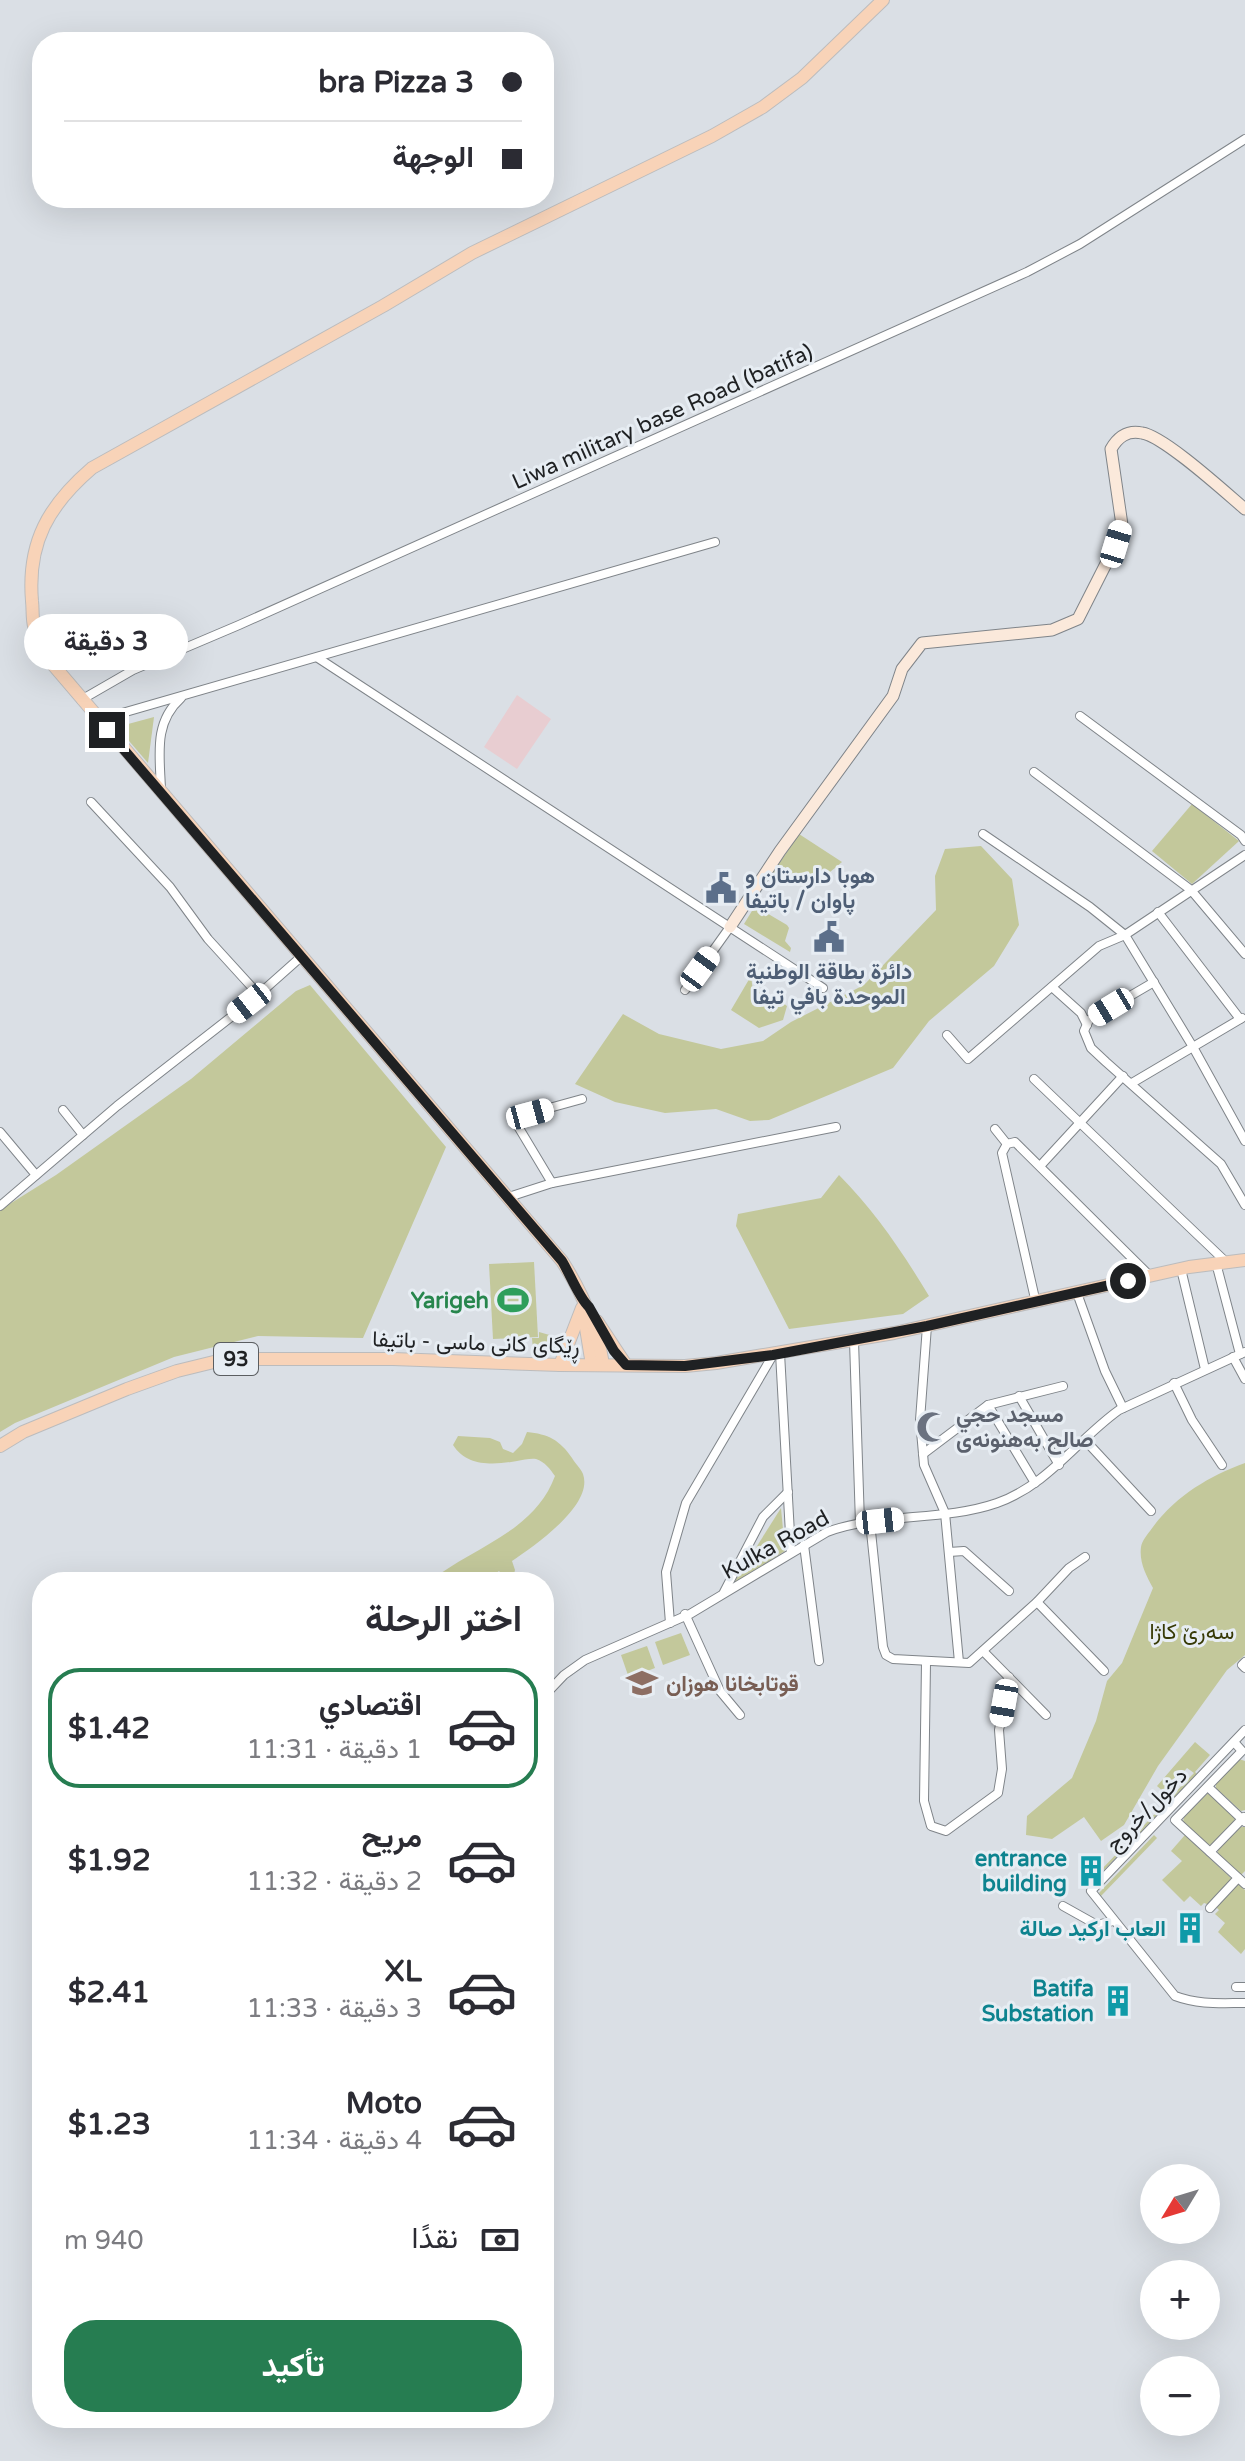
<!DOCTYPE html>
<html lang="ar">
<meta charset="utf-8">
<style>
:root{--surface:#fff;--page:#f2f2f3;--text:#2b2b33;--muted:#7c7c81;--line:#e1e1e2;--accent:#267d51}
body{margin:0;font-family:"Varela Round",Vazirmatn,sans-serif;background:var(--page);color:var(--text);direction:rtl;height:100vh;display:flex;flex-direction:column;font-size:30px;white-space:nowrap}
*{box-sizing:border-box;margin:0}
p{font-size:26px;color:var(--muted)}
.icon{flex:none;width:44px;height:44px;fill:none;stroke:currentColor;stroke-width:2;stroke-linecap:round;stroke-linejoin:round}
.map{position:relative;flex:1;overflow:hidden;direction:ltr}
.drawer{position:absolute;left:32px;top:1572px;width:522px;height:856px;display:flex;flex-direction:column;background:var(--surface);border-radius:32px;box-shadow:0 8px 32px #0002;direction:rtl}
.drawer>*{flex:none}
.banner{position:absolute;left:32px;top:32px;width:522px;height:176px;border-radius:32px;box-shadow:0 8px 32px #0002;direction:rtl;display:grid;align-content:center;height:176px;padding:0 32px;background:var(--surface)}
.needle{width:52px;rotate:232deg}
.tools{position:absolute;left:1140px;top:2164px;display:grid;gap:16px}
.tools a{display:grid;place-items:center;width:80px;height:80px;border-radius:50%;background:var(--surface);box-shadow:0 8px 32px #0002;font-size:40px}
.end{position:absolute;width:36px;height:36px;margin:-18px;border:10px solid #1f2123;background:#fff;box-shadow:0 0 0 4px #fff}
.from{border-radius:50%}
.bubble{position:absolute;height:56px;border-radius:28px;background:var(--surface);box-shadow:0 8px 32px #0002;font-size:26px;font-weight:700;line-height:56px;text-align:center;direction:rtl}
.car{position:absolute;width:24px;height:48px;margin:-24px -12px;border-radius:10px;box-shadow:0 0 6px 2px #0007;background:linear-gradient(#fff 24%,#345 0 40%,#fff 0 76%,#345 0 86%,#fff 0)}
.banner b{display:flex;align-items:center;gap:28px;height:76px;font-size:30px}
.banner b+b{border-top:2px solid var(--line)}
.banner i{width:20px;height:20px;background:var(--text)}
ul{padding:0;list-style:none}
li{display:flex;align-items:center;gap:24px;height:120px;margin:0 16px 12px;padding:0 16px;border:4px solid transparent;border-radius:32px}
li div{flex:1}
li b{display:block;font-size:30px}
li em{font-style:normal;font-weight:700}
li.selected{border-color:var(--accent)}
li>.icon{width:72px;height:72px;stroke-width:1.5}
h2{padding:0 32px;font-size:36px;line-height:96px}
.pay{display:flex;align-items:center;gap:20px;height:88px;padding:0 32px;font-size:30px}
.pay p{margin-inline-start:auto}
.cta{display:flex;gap:16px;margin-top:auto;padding:16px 32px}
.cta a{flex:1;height:92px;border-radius:32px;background:var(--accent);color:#fff;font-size:32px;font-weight:700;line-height:92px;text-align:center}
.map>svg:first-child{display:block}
.industrial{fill:#e8cdd1}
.green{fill:#c3c89b}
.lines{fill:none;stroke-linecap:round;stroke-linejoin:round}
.street-casing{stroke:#7f8489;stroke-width:10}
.secondary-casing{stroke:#7f8489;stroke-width:13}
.primary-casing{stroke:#bcbcbd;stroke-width:14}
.street{stroke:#fff;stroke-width:8}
.secondary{stroke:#fbe9db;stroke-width:11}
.primary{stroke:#f8d3b8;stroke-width:12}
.route{stroke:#1f2123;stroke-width:10}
.labels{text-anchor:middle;stroke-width:6;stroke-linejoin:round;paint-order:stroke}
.shield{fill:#e7edf3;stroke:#5b5e61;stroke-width:2}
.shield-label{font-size:20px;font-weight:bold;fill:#1f2123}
.street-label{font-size:22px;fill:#1f2123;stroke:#e7edf3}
.service-label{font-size:22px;font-weight:bold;fill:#4e5e75;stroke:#e7edf3;text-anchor:start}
.leisure-label{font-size:22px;font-weight:bold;fill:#27864d;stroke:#e7edf3;text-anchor:end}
.worship-label{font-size:22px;font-weight:bold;fill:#5b616d;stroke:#e7edf3;text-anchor:start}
.park-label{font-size:22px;fill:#373a06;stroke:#e7edf3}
.education-label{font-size:22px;font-weight:bold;fill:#785e54;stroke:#e7edf3;text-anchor:start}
.culture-label{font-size:22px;font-weight:bold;fill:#0d838f;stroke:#e7edf3;text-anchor:end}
</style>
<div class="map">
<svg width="1245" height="2461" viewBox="0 0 1245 2461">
<rect width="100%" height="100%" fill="#dadfe5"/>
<!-- industrial -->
<path class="industrial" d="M517,695L551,719L517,769L484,747Z"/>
<!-- green -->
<g class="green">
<path d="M154,717L148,763L117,727Z"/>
<path d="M1192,804L1239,841L1192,884L1152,851Z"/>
<path d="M799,834L842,862C813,887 807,890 770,877Z"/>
<path d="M981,846L1012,879L1019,925L994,966L929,1021L893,1068L769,1120L750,1121L716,1109L665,1113L615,1102L575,1084L623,1014L659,1034L721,1049L763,1041L791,1022L864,985L936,910L935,876L945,849Z"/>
<path d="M755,906L787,925L789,928L785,941L791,948L790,952L744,924Z"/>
<path d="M751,976L753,991L762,990V1004L771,1010L778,999L787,1006L783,1020L759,1028L731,1010Z"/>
<path d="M310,985L446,1147L363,1338L258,1336L174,1357L15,1423L0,1432V1210L56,1175L191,1079L296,991Z"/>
<path d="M839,1175C875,1211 903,1253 929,1296L903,1314L789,1329L736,1226L738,1214L821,1198Z"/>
<path d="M534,1262L538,1337L493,1339L489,1264Z"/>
<path d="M539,1332L553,1336L552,1342L559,1344L558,1349L533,1350L532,1338H539Z"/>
<path d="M527,1432C548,1434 560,1440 572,1458C575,1463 581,1469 583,1474C594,1505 534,1546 512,1561L515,1570L513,1578H505L499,1571L484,1582H429C472,1547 534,1533 555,1476C550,1469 545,1462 536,1459C531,1458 523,1460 517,1461C494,1465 467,1467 453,1445L458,1436L490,1438L500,1442L503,1449L513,1453L522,1444Z"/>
<path d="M1245,1463V1655L1227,1670L1158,1766L1124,1825L1101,1841L1084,1817L1052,1839L1026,1835L1027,1816L1072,1778L1096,1721L1107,1681L1122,1663L1153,1588C1146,1575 1139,1562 1141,1547C1142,1541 1147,1535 1150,1531C1174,1497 1207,1477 1245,1463Z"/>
<path d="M781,1508L785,1551L733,1584Z"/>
<path d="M681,1633L690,1655L663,1665L655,1642Z"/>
<path d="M647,1646L655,1668L629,1678L621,1655Z"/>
<path d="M1195,1742L1210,1755L1195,1772L1197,1774L1103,1871L1101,1870L1194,1773L1187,1768L1165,1793L1157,1786Z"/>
<path d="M1239,1759L1245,1761V1810L1241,1811L1216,1788V1783Z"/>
<path d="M1207,1794H1211L1234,1817L1235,1821L1214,1844L1208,1845L1183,1822L1184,1817Z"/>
<path d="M1241,1827H1245V1871L1242,1874H1239L1218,1854V1849Z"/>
<path d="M1154,1835L1157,1838L1101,1896L1099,1893Z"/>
<path d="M1185,1835L1233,1880L1210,1905L1204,1903L1201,1906L1190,1896L1184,1902L1162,1880L1182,1861L1171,1851Z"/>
<path d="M1238,1884L1245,1890V1949L1241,1954L1218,1932L1225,1923L1215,1914L1219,1910L1216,1907Z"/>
</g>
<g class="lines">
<defs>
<g id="street">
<path d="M318,658L823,988"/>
<path d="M81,700L133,670L239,625L1027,272L1080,244L1245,139"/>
<path d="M1080,716L1241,835L1245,841"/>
<path d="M98,720L715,542"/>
<path d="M1034,772L1191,890L1245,954"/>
<path d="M161,790C160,756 153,723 181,698"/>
<path d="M91,802L170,887L208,939L259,995"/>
<path d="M983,834L1090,907L1125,935L1193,1047L1245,1141"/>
<path d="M1158,912L1240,1019"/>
<path d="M1154,982L1089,1020L1084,1031L1091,1048L1106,1062L1221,1164L1245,1205"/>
<path d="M1052,987L1081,1013L1087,1025"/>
<path d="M685,990L730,927"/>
<path d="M947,1035L968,1059L1099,946L1125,935L1245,855"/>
<path d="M1034,1079L1225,1261"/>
<path d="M1132,1083L1242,1018"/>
<path d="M63,1110L83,1135"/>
<path d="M995,1129L1007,1144"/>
<path d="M0,1132L36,1175"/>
<path d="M1041,1165L1123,1076"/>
<path d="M552,1183L513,1118L582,1099"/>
<path d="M509,1197L552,1183L836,1127"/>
<path d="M0,1206L117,1106L249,1003L302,956"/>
<path d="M1216,1263L1240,1354"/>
<path d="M1181,1269L1205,1369"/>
<path d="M1077,1293L1105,1371L1123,1408"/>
<path d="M1036,1303L1002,1153L1007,1144L1015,1142L1150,1276"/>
<path d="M927,1326L920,1420L924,1465L945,1513L959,1662"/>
<path d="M854,1341L860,1523"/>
<path d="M780,1353L791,1552"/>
<path d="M1233,1357L1245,1379"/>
<path d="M1174,1383L1192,1420L1222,1465"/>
<path d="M1019,1396L1059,1465"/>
<path d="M988,1405L1035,1483"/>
<path d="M1085,1440L1151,1511"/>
<path d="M923,1454L988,1405L1063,1386"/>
<path d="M870,1522L883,1647L886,1655L893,1659L969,1663L1037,1602L1069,1568L1085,1557"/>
<path d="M804,1545L819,1661"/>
<path d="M949,1552L964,1551L1009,1591"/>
<path d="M724,1592L763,1517L788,1492"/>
<path d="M1037,1602L1104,1671"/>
<path d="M685,1614L720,1691L740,1715"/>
<path d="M670,1623L666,1572L686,1503L773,1355"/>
<path d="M983,1651L1046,1715"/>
<path d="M1245,1662L1242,1665L1245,1668"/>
<path d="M926,1663L924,1801L931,1826L946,1831L998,1793L1002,1769L999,1730L1009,1677"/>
<path d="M544,1696L564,1675L585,1660L690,1614L827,1532C881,1512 942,1522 997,1503C1048,1485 1077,1440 1119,1410L1245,1352"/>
<path d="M1245,1730L1091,1891L1175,1996C1199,2005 1220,2003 1245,2003"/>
<path d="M1234,1742L1242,1751L1175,1820L1245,1884"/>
<path d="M1208,1787L1245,1822"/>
<path d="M1210,1852L1244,1817"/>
<path d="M1063,1906L1097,1925L1113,1921"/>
<path d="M1210,1908L1238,1878"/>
<path d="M1236,1987H1245"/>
</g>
<path id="secondary" d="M730,927L780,851L893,696L902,669L922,643L1052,630L1078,619L1116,544L1122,525L1111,449C1118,437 1127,430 1142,433C1164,436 1226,493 1245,509"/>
<g id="primary">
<path d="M597,1321L626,1365"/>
<path d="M585,1322L592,1365"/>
<path d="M603,1364C597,1328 582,1292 562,1261L49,660C44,649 37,637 34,626C32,618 33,609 32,601C27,542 49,505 92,468L383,306L472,253L712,136L763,107L802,78L883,0"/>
<path d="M560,1365L582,1308"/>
<path d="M0,1446L23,1432L127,1389L177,1371L226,1359H393L560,1365L685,1366L716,1363L894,1333L1189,1267L1245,1260"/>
</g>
</defs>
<!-- street casing -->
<use href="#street" class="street-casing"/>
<!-- secondary casing -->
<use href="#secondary" class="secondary-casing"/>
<!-- primary casing -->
<use href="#primary" class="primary-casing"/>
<!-- street -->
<use href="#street" class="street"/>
<!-- secondary -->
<use href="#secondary" class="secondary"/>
<!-- primary -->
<use href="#primary" class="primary"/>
</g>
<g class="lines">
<!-- route -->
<path class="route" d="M107,730L562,1261C570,1274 579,1298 589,1307L614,1351L626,1365L685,1366L773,1355L927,1326L1128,1281"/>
</g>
<!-- icons -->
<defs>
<symbol id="civic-bare" viewBox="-9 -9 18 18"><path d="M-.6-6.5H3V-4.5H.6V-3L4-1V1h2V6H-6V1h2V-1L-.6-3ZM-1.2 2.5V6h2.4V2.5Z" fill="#5c6f8a" stroke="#e7edf3" stroke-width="2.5" paint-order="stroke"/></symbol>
<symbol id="stadium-bare" viewBox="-9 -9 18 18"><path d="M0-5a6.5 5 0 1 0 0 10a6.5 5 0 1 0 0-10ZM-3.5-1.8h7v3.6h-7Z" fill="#2e9e5b" stroke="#e7edf3" stroke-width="2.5" paint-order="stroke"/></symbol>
<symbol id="mosque-bare" viewBox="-9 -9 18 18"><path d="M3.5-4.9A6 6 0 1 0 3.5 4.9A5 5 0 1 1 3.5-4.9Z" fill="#6b7280" stroke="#e7edf3" stroke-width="2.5" paint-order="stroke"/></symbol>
<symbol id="school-bare" viewBox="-9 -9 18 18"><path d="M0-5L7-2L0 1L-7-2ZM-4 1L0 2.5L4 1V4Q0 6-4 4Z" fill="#8d6e63" stroke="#e7edf3" stroke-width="2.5" paint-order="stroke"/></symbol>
<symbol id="building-bare" viewBox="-9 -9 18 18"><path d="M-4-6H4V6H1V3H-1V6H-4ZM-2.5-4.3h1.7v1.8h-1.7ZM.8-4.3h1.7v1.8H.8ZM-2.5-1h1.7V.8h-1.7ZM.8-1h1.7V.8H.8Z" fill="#0f9aa8" stroke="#e7edf3" stroke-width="2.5" paint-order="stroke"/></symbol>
</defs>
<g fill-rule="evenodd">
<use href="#civic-bare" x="699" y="866" width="44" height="44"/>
<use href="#civic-bare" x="807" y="915" width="44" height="44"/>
<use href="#stadium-bare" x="491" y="1278" width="44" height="44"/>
<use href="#mosque-bare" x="910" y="1405" width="44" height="44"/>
<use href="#school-bare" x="620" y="1661" width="44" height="44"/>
<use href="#building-bare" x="1069" y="1849" width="44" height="44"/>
<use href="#building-bare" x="1168" y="1906" width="44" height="44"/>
<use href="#building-bare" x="1096" y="1979" width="44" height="44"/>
</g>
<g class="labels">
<!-- shield labels -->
<rect class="shield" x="214" y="1343" width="44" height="32" rx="6"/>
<g class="shield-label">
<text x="236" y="1366">93</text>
</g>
<!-- street labels -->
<g class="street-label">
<text transform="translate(662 416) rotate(-24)" y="8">Liwa military base Road (batifa)</text>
<text transform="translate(476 1342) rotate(2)" y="8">ڕێگای کانی ماسی - باتيفا</text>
<text transform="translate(775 1544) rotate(-29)" y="8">Kulka Road</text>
<text transform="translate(1146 1809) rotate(-46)" y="8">دخول/خروج</text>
</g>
<!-- service labels -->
<g class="service-label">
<text x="745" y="883">هوبا دارستان و<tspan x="745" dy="25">پاوان / باتيفا</tspan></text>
<text x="829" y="979" text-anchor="middle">دائرة بطاقة الوطنية<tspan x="829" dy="25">الموحدة بافي تيفا</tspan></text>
</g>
<!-- leisure labels -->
<g class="leisure-label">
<text x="489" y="1308">Yarigeh</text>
</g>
<!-- worship labels -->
<g class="worship-label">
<text x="956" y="1422">مسجد حجي<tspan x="956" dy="25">صالح بەھنونەی</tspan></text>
</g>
<!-- park labels -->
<g class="park-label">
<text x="1192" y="1639">سەرێ کاژا</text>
</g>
<!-- education labels -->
<g class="education-label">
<text x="666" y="1691">قوتابخانا هوزان</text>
</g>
<!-- culture labels -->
<g class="culture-label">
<text x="1067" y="1866">entrance<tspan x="1067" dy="25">building</tspan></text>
<text x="1166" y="1936">العاب اركيد صالة</text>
<text x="1094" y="1996">Batifa<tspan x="1094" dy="25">Substation</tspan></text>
</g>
</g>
</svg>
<div class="tools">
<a><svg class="needle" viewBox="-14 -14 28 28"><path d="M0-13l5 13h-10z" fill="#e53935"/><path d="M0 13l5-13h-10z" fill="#7c7c81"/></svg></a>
<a>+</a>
<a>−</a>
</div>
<i class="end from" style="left:1128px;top:1281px"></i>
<i class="end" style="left:107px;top:730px"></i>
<div class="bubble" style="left:24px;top:614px;width:164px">3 دقيقة</div>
<i class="car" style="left:1116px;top:544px;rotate:17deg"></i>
<i class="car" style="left:700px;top:969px;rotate:36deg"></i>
<i class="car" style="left:249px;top:1003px;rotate:232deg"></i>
<i class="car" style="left:1111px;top:1007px;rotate:239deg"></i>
<i class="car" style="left:530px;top:1114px;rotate:75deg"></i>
<i class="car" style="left:880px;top:1521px;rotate:84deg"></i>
<i class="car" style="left:1004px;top:1703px;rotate:190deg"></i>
<div class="banner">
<b><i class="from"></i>3 bra Pizza</b>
<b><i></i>الوجهة</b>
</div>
<section class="drawer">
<h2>اختر الرحلة</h2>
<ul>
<li class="selected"><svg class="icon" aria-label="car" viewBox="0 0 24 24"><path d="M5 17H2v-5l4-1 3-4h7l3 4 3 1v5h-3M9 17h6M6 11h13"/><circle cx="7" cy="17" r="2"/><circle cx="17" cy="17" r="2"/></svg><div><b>اقتصادي</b><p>1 دقيقة · 11:31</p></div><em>$1.42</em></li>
<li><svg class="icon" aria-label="car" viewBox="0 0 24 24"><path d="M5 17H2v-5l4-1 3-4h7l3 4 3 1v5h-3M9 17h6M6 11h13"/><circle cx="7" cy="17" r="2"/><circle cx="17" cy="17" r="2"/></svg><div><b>مريح</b><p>2 دقيقة · 11:32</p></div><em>$1.92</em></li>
<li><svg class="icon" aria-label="car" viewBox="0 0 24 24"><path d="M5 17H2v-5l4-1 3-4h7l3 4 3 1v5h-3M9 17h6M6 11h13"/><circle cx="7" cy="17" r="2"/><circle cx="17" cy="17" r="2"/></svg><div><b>XL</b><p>3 دقيقة · 11:33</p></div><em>$2.41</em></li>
<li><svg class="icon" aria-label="car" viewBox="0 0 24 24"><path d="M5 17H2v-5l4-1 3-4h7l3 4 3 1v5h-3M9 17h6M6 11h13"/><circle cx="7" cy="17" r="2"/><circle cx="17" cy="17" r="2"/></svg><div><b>Moto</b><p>4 دقيقة · 11:34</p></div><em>$1.23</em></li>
</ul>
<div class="pay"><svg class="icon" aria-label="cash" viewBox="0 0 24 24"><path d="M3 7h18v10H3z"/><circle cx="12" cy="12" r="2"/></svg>نقدًا<p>940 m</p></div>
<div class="cta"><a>تأكيد</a></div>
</section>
</div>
